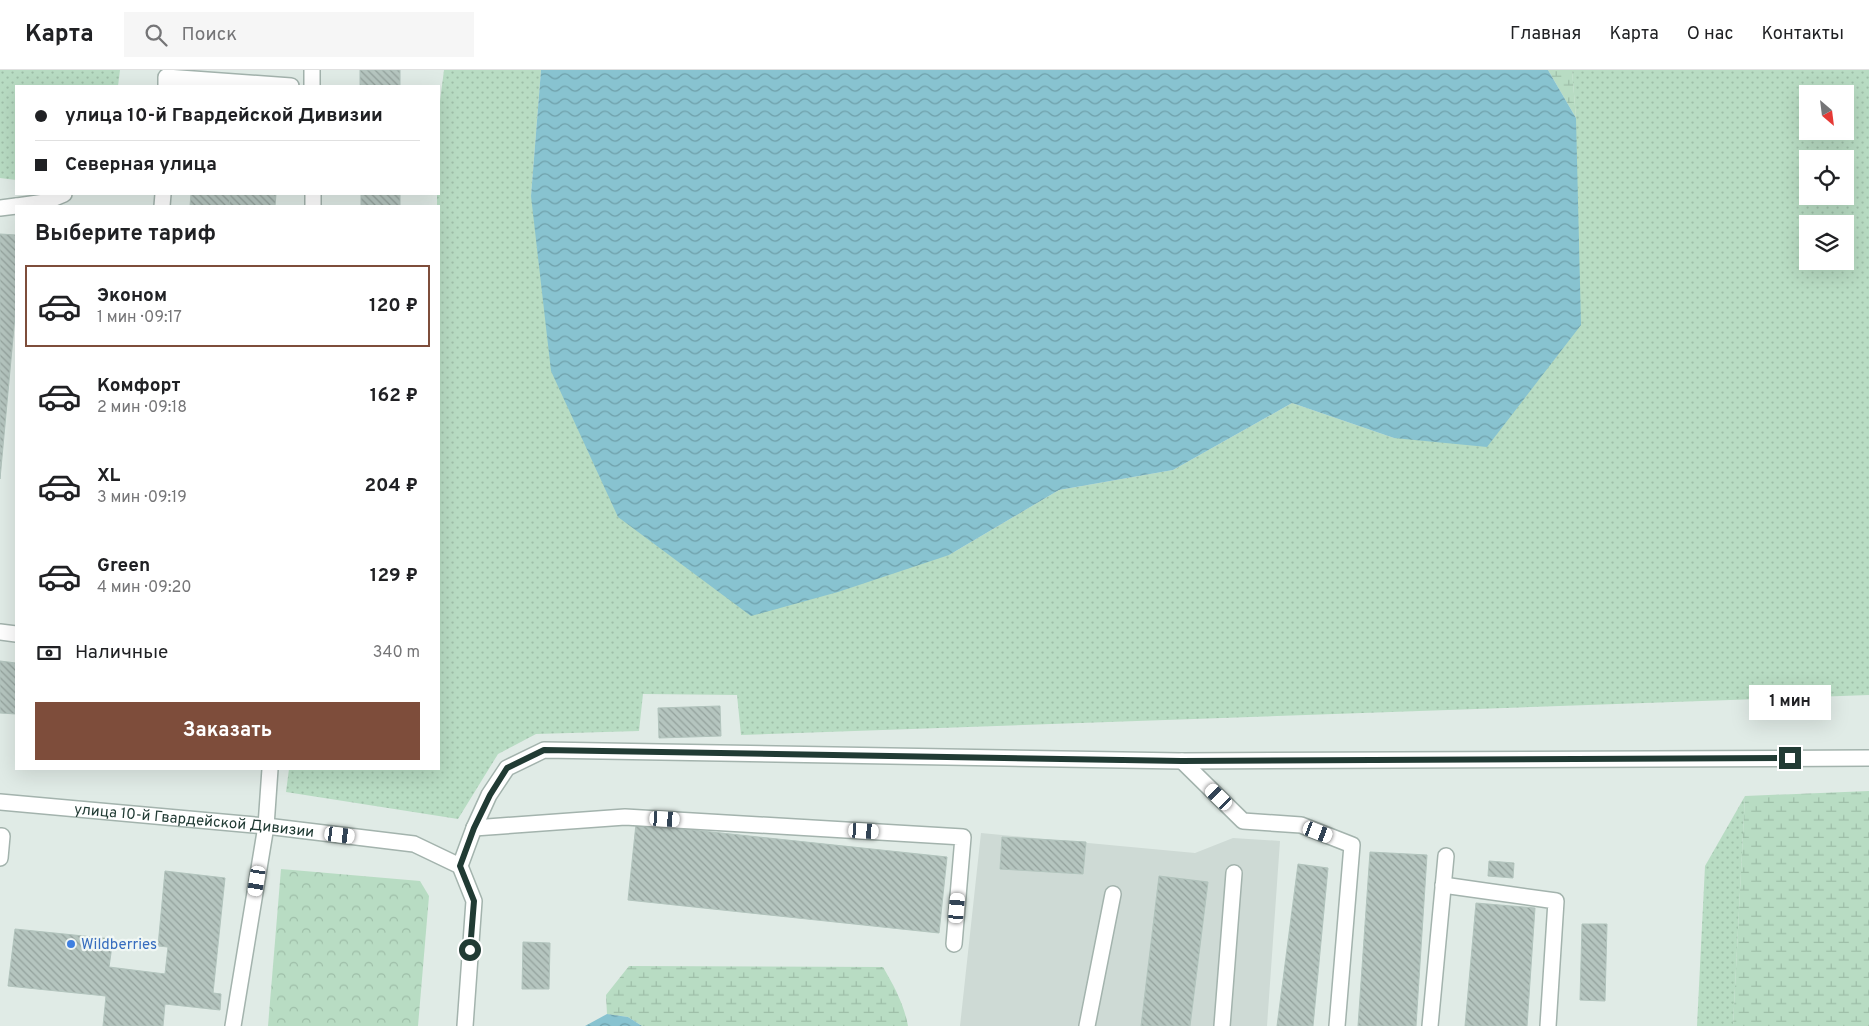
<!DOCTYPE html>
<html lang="ru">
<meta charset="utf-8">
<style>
:root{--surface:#fff;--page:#f6f6f6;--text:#202124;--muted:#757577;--line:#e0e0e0;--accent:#7e4d3b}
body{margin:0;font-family:Overpass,sans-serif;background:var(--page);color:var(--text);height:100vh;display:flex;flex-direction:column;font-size:19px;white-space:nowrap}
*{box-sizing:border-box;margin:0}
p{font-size:16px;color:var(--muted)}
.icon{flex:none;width:28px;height:28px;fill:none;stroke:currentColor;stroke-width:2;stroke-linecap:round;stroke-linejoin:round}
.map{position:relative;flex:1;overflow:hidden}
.panel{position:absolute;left:15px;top:135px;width:425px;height:565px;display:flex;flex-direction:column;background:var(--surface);border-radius:0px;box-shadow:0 5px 20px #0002}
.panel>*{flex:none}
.guide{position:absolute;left:15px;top:15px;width:425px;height:110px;border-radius:0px;box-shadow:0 5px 20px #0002;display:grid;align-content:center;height:110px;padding:0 20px;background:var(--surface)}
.needle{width:32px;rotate:152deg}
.controls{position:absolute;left:1799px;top:15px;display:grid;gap:10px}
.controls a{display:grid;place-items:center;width:55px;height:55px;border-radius:0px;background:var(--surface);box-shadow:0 5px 20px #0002;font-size:25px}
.end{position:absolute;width:22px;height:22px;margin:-11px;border:6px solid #213b34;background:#fff;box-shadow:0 0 0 2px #fff}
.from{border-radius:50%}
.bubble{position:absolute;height:35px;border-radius:0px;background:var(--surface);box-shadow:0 5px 20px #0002;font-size:16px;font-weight:700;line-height:35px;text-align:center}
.car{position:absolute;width:15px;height:30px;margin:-15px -8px;border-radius:6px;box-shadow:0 0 4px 1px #0007;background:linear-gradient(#fff 24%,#345 0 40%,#fff 0 76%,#345 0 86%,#fff 0)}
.guide b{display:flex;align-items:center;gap:18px;height:48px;font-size:19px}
.guide b+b{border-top:1px solid var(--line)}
.guide i{width:12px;height:12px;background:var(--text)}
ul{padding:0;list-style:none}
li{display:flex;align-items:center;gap:15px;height:82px;margin:0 10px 8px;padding:0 10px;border:2px solid transparent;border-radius:0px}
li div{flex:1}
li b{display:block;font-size:19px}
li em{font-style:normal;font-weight:700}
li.current{border-color:var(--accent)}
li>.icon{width:45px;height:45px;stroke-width:1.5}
h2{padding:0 20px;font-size:22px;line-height:60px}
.pay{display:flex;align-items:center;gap:12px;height:55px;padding:0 20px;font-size:19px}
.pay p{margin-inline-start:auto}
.button{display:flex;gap:10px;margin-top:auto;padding:10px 20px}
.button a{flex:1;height:58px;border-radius:0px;background:var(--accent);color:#fff;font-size:20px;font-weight:700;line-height:58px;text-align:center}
header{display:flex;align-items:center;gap:30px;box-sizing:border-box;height:70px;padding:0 25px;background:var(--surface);border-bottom:1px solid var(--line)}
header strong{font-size:24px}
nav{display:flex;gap:28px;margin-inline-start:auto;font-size:18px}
.search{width:350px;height:45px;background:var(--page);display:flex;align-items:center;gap:12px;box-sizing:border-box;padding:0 18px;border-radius:0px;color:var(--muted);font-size:19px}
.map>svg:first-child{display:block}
.built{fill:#cedad5}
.grass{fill:url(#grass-dots);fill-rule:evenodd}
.wetland{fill:url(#wetland-marsh)}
.park{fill:url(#park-crowns)}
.water{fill:url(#water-waves)}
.building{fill:url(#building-back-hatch);stroke:#b2c4bd}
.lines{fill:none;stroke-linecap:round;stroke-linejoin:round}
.minor-casing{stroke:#a3b3ad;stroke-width:18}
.minor{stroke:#fff;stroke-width:15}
.route{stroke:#213b34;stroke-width:6}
.shop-dot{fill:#3f7fe0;stroke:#f0f7f4;stroke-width:2}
.labels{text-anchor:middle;stroke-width:4.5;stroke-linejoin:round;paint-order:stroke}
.street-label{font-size:15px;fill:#213b34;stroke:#f0f7f4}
.shop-label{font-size:15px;fill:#366cbe;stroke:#f0f7f4;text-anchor:start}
</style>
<header>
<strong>Карта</strong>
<div class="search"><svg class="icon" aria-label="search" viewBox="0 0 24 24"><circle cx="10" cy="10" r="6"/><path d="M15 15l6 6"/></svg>Поиск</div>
<nav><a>Главная</a><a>Карта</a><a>О нас</a><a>Контакты</a></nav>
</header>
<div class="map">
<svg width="1869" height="956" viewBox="0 0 1869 956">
<defs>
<pattern id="grass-dots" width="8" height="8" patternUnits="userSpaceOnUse" patternTransform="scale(1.25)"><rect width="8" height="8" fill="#b8dcc3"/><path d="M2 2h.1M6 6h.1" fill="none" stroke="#9ebea8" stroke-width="1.8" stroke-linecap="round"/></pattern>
<pattern id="wetland-marsh" width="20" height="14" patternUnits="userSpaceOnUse" patternTransform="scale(1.25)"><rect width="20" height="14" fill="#b8dcc3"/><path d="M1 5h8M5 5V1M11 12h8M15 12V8" fill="none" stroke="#9ebea8"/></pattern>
<pattern id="park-crowns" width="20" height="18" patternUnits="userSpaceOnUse" patternTransform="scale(1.25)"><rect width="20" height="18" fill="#b8dcc3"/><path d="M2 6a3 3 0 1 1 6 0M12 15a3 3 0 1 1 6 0" fill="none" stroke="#9ebea8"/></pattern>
<pattern id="water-waves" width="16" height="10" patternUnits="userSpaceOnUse" patternTransform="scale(1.25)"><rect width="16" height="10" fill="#88c3d0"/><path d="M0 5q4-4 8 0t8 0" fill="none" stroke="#6fa0aa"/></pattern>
<pattern id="building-back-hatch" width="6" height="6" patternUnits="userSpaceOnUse" patternTransform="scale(1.25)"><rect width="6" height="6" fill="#b5c5bf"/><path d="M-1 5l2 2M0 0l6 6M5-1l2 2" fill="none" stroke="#93a19c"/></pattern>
</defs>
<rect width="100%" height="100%" fill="#e0ebe6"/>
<!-- built -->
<path class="built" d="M981,763L1195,783L1233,768L1280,771L1267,956H960Z"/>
<!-- grass -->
<g class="grass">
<path d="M0,0H120L118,16H16V110L0,108Z"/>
<path d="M444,0H541L531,126L949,485L1059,420L1173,400L1292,333L1394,368L1576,48L1572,0H1869V625L741,665L737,625L643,624L639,661L536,664L498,684L458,749L286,722L289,699H439V136H437V124H439L440,31ZM1808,24H1845V61H1808ZM1808,89H1845V126H1808ZM1808,154H1845V191H1808Z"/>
<path d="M1745,726L1733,956H1697L1705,796Z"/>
</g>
<!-- wetland -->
<g class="wetland">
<path d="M1548,0H1572L1576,48Z"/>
<path d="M1869,721V956H1733L1745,726Z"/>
<path d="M629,896L883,897C894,916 904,934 908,956H642L628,947L607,944L606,925Z"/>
</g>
<!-- park -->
<path class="park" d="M281,799L420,811L429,826L418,956H268Z"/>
<!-- water -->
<g class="water">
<path d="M541,0H1548L1576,48L1581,255L1487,377L1394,368L1292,333L1173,400L1059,420L949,485L838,522L751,546L618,447L551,301L531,126Z"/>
<path d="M607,944L628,947L642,956H585Z"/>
</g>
<!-- building -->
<g class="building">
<rect x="360" y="0" width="40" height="16"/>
<path d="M191,124H230L229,136H190Z"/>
<path d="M230,124H276L275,136H229Z"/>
<rect x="361" y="124" width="39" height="12"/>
<path d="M0,164L16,165V235L0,409Z"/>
<path d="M0,591L16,593V644L0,643Z"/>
<path d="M720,636L721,666L659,668L658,638Z"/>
<path d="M636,754L947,787L939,863L628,830Z"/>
<path d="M1002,767L1086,772L1083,804L1000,799Z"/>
<path d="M1370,782L1427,785L1416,956H1358Z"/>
<path d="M1489,791L1514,793L1513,808L1488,806Z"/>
<path d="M1298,794L1328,798L1313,956H1277Z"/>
<path d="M165,801L225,808L213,923L221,924L220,940L165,934L163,956H103L106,926L8,916L15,859L113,869L109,897L165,904L168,877L158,876Z"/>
<path d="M1159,806L1208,812L1190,956H1141Z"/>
<path d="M1476,833L1535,838L1527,956H1465Z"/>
<path d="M1582,854H1607L1605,931L1580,930Z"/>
<path d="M523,872L550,873L549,919H522Z"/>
</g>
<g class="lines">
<defs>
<g id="minor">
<path d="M166,16V7L291,16"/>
<path d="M312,16V0"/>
<path d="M313,124V136"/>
<path d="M17,136L45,132L64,124"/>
<path d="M162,136L163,124"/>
<path d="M0,138L16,136"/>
<path d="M0,562L16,564"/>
<path d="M1182,691L1243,751L1301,755L1352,775L1337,956"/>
<path id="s1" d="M0,732L266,756L414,774L460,796L474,831L465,956"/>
<path d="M474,758L625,747L963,767L954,874"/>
<path d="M0,766H2L0,788"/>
<path d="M460,796L474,758L489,725L507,698L544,680L1182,691L1869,688"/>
<path d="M1443,815L1556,831L1548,956"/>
<path d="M233,956L266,756L270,699"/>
<path d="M1087,956L1113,824"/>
<path d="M1222,956L1234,803"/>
<path d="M1430,956L1446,786"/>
</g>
</defs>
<!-- minor casing -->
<use href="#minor" class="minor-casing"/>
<!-- minor -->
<use href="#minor" class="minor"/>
</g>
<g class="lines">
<!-- route -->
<path class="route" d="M470,880L474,831L460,796L474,758L490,725L507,698L544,680L1182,691L1790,688"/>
</g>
<!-- markers -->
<circle class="shop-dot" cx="71" cy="874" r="5"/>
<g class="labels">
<!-- street labels -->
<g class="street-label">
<text dy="5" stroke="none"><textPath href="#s1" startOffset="195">улица 10-й Гвардейской Дивизии</textPath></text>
</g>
<!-- shop labels -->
<g class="shop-label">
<text x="81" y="879">Wildberries</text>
</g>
</g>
</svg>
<div class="controls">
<a><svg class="needle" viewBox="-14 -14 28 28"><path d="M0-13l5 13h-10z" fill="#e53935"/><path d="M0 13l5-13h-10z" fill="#757577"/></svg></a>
<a><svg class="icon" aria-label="locate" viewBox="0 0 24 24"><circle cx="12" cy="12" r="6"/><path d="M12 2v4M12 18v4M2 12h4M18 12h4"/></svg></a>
<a><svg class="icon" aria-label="layers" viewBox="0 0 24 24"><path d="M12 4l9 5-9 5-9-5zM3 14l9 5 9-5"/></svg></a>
</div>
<i class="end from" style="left:470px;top:880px"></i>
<i class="end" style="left:1790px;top:688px"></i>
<div class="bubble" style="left:1749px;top:615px;width:82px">1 мин</div>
<i class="car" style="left:1219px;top:727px;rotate:314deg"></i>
<i class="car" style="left:665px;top:749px;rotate:93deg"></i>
<i class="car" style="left:864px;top:761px;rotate:93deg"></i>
<i class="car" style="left:1318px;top:762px;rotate:111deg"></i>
<i class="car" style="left:340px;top:765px;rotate:97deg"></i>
<i class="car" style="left:257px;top:811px;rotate:189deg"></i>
<i class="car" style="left:957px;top:838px;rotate:5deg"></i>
<div class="guide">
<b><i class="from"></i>улица 10-й Гвардейской Дивизии</b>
<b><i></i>Северная улица</b>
</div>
<section class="panel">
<h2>Выберите тариф</h2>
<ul>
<li class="current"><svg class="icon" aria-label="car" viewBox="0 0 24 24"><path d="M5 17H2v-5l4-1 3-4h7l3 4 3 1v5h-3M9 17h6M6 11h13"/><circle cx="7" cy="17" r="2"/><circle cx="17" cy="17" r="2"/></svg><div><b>Эконом</b><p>1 мин · 09:17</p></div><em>120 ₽</em></li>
<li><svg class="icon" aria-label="car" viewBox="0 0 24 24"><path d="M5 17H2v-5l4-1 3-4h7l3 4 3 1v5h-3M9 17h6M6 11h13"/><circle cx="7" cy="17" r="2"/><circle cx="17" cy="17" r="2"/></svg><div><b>Комфорт</b><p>2 мин · 09:18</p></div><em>162 ₽</em></li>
<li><svg class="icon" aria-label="car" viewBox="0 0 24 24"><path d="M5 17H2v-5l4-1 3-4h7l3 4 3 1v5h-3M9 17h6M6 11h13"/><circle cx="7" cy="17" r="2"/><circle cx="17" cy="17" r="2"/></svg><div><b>XL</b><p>3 мин · 09:19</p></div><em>204 ₽</em></li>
<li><svg class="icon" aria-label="car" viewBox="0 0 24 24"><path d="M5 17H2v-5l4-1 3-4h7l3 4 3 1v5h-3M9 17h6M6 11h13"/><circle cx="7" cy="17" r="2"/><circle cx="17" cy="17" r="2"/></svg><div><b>Green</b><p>4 мин · 09:20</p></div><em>129 ₽</em></li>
</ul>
<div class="pay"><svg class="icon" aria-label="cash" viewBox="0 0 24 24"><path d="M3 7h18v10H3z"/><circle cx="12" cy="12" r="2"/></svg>Наличные<p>340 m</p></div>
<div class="button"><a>Заказать</a></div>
</section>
</div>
